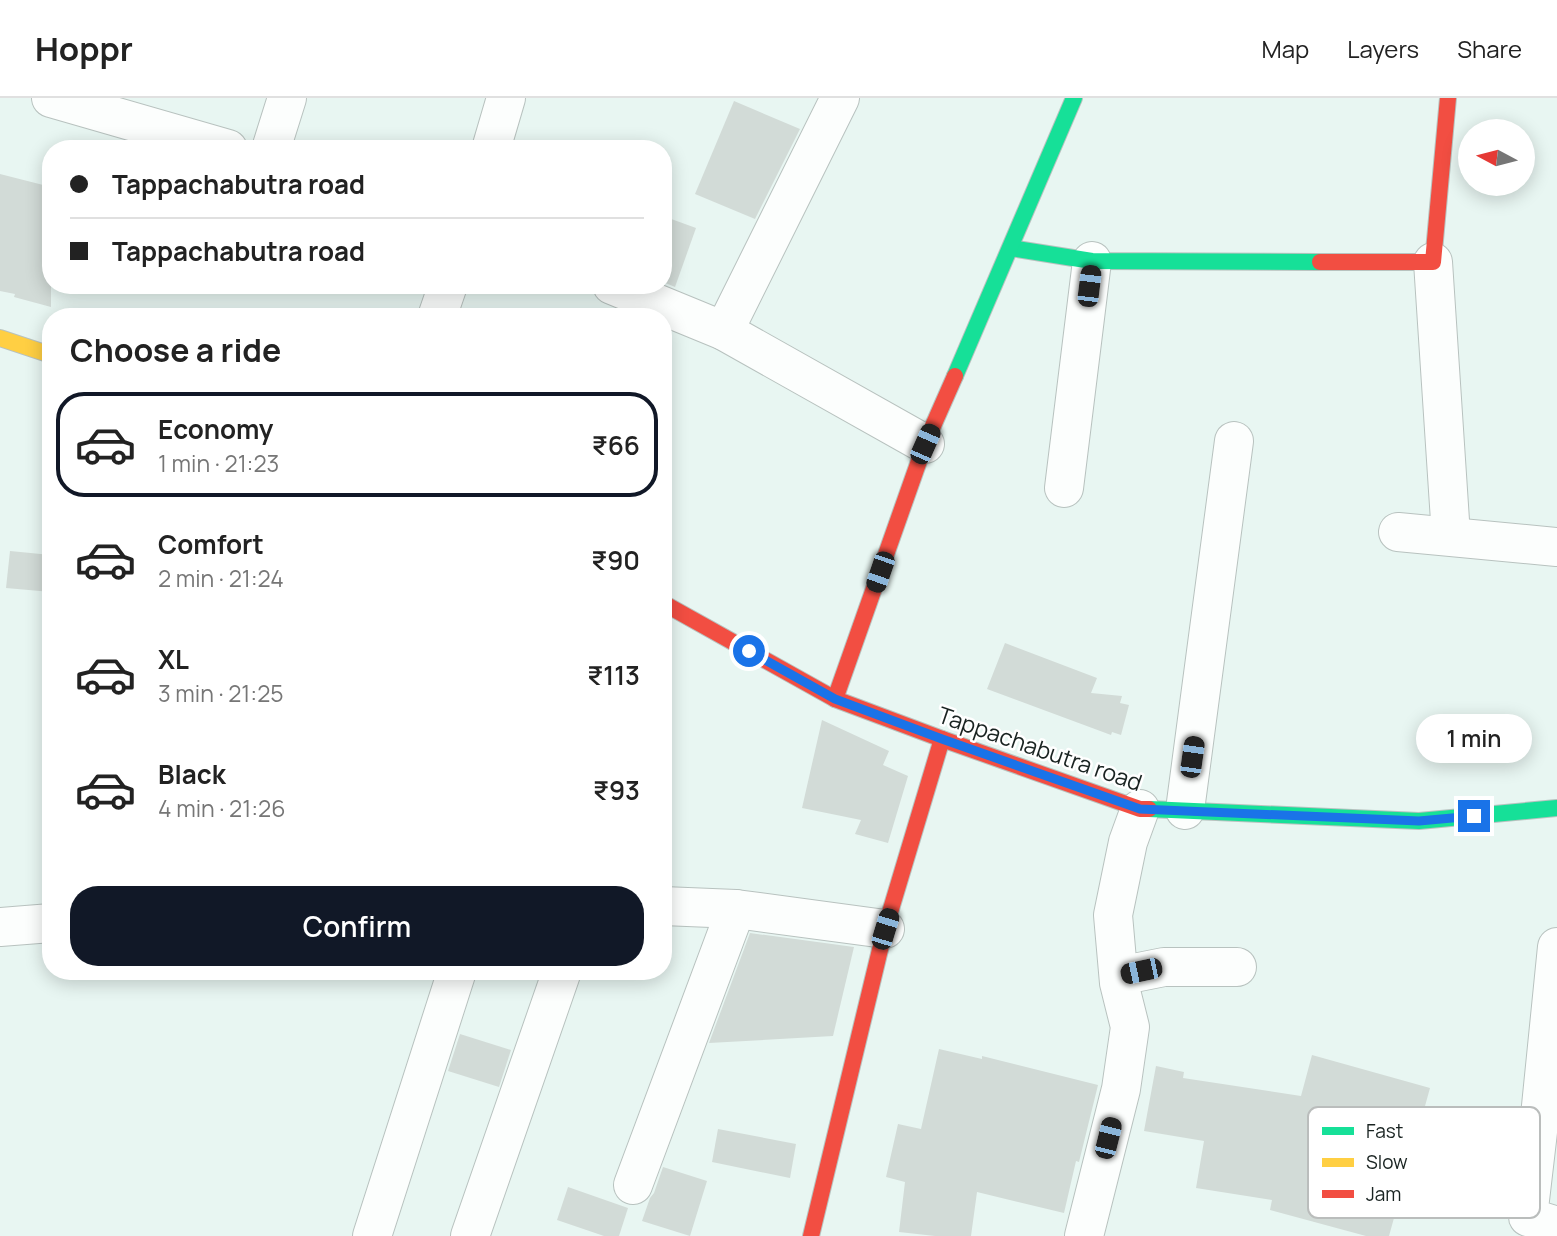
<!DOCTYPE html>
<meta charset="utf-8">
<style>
:root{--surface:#fff;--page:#f6f6f6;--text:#222;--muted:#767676;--line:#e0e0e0;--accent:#111827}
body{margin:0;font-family:Manrope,sans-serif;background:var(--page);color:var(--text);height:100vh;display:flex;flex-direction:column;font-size:26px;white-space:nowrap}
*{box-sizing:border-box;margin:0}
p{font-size:23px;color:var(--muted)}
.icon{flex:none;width:38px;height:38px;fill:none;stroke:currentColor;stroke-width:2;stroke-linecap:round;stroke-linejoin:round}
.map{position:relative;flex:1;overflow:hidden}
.side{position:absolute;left:42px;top:210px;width:630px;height:672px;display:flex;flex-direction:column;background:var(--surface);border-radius:28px;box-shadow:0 4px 18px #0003}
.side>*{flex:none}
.banner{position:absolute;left:42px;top:42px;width:630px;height:154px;border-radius:28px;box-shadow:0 4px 18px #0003;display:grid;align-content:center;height:154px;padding:0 28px;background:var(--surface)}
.needle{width:46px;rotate:277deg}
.controls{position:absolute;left:1458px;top:21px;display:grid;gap:14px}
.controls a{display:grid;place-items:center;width:77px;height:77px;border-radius:50%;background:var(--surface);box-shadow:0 4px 18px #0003;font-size:35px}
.end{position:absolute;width:32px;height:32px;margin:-16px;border:9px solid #1a73e8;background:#fff;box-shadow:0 0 0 4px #fff}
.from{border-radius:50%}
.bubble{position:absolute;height:49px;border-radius:24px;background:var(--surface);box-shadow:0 4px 18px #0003;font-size:23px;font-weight:600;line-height:49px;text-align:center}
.car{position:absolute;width:21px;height:42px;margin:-21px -10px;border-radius:9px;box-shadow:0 0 5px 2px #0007;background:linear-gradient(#222 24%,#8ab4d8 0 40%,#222 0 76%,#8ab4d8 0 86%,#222 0)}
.banner b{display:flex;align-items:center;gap:24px;height:66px;font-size:26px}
.banner b+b{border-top:2px solid var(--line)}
.banner i{width:18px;height:18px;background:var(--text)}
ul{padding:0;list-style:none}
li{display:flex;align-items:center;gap:21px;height:105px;margin:0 14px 10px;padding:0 14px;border:4px solid transparent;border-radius:28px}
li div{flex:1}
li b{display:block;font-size:26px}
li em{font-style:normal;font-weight:600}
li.active{border-color:var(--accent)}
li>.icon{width:63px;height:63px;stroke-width:1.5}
h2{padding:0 28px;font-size:32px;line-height:84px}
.action{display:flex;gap:14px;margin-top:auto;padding:14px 28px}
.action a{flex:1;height:80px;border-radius:28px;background:var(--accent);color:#fff;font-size:28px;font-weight:600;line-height:80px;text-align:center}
header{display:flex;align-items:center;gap:42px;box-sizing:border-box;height:98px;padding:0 35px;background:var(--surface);border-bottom:2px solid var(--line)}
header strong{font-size:33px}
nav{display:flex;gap:38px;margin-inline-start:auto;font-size:24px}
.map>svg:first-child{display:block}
.building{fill:#d2dbd7}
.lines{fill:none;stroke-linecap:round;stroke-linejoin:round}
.street-casing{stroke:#b8c2bf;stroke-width:40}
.fast-casing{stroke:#b8c2bf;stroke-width:18}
.slow-casing{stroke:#b8c2bf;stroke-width:18}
.jam-casing{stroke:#b8c2bf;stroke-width:18}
.street{stroke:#fcfefd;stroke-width:38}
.fast{stroke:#16e098;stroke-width:16}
.slow{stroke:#ffcf43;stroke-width:16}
.jam{stroke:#f24e42;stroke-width:16}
.route{stroke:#1a73e8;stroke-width:9}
.labels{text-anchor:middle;stroke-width:5;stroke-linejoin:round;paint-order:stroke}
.street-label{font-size:23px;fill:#192321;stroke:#fff}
.key{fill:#fff;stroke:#babdbc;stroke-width:2}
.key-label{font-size:19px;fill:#192321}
</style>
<header>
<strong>Hoppr</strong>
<nav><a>Map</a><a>Layers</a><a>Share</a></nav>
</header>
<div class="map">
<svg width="1557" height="1138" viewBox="0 0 1557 1138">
<rect width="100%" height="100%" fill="#e8f6f2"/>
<!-- building -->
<g class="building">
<path d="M734,3L800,31L755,121L695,96Z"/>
<path d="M0,76L51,89V209L14,199L15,196L0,193Z"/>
<path d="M663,118L696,130L675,189L663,184Z"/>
<path d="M10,453L51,457V494L6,490Z"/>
<path d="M1005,545L1097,580L1091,595L1122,598L1120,605L1129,607L1121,637L1112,634L1111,637L987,591Z"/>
<path d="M822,622L889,653L883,667L908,678L888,745L855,736L861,722L802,710Z"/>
<path d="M750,835L854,849L833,938L709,945Z"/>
<path d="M460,936L511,952L499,989L448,973Z"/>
<path d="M939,951L982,961V958L1098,987L1079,1064L1076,1063L1064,1115L977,1094L971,1138H935L899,1134L905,1084L886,1079L898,1026L921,1031Z"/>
<path d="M1312,957L1430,990L1389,1138H1366L1270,1112L1272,1102L1196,1090L1204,1043L1144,1033L1156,968L1184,974L1183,980L1301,998Z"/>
<path d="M718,1031L796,1046L790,1080L712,1064Z"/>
<path d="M663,1069L707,1083L690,1138L642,1123L650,1100L654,1095Z"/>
<path d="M568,1089L628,1110L619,1138H604L557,1122Z"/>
</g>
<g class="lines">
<defs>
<g id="street">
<path d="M51,0L228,51"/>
<path d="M271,51L287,0"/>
<path d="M491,51L506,0"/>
<path d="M1433,164L1451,438"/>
<path d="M612,187L724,233L925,346"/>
<path d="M437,219L448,187"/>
<path d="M724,233L840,0"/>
<path d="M1064,390L1092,163"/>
<path d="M1398,434L1557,449"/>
<path d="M1185,712L1234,343"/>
<path d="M663,808L736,811L885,831"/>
<path d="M0,829L51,825"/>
<path d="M1557,849L1541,1008L1528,1119L1557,1128"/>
<path d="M1119,878L1164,869H1237"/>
<path d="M633,1087L736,811"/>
<path d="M372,1138L457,873"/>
<path d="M470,1138L562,873"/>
<path d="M1084,1138L1121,991L1130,929L1119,885L1113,817L1128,744L1140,711"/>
</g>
<g id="fast">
<path d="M1011,150L1092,163L1320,164"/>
<path d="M955,278L1074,0"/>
<path d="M1149,711L1419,723L1557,710"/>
</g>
<path id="slow" d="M0,240L51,257"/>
<g id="jam">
<path d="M1320,164H1433L1448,0"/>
<path d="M663,505L835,601L942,641L1140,711H1149"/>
<path d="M835,601L925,346L955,278"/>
<path d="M811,1138L885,831L942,641"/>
</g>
</defs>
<!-- street casing -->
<use href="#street" class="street-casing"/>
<!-- fast casing -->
<use href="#fast" class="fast-casing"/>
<!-- slow casing -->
<use href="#slow" class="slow-casing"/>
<!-- jam casing -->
<use href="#jam" class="jam-casing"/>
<!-- street -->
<use href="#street" class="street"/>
<!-- fast -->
<use href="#fast" class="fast"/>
<!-- slow -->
<use href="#slow" class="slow"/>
<!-- jam -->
<use href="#jam" class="jam"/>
</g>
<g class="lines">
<!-- route -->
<path class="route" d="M749,553L835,601L942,641L1140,711L1419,723L1474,718"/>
</g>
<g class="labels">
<!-- street labels -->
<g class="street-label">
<text transform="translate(1040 651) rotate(19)" y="8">Tappachabutra road</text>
</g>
</g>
<!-- legend -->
<rect x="1308" y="1009" width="232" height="111" rx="10" class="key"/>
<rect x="1322" y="1029" width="32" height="8" fill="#16e098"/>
<rect x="1322" y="1060" width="32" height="9" fill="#ffcf43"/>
<rect x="1322" y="1092" width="32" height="8" fill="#f24e42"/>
<g class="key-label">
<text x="1366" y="1040">Fast</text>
<text x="1366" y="1071">Slow</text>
<text x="1366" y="1103">Jam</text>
</g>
</svg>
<div class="controls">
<a><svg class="needle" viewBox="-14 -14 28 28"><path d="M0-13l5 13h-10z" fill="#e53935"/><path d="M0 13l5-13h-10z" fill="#767676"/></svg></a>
</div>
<i class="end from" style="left:749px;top:553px"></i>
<i class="end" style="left:1474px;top:718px"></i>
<div class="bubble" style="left:1416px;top:616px;width:116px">1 min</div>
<i class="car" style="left:1089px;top:188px;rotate:7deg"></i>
<i class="car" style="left:925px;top:346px;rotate:24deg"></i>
<i class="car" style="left:880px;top:474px;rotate:199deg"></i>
<i class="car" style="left:1192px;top:659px;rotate:8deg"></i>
<i class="car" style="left:885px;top:831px;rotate:17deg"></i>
<i class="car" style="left:1141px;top:873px;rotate:258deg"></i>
<i class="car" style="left:1108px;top:1040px;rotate:14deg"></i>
<div class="banner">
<b><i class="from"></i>Tappachabutra road</b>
<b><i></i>Tappachabutra road</b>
</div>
<section class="side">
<h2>Choose a ride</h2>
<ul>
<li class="active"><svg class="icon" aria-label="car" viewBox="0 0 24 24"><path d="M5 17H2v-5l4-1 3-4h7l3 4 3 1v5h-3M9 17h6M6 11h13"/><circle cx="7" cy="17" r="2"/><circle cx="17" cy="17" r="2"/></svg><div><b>Economy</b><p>1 min · 21:23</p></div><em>₹66</em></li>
<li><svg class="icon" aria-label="car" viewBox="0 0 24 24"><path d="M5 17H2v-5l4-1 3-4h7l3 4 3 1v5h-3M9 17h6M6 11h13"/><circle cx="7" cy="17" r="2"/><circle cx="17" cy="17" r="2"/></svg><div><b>Comfort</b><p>2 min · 21:24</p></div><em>₹90</em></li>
<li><svg class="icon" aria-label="car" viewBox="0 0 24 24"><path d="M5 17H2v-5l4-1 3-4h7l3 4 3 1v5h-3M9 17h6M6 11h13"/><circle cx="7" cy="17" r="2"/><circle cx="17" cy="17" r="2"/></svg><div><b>XL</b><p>3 min · 21:25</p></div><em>₹113</em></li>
<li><svg class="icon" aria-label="car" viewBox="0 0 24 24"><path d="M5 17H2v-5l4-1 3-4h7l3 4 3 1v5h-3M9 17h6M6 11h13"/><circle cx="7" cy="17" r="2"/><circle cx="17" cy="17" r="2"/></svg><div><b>Black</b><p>4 min · 21:26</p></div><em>₹93</em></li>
</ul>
<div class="action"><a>Confirm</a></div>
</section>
</div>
